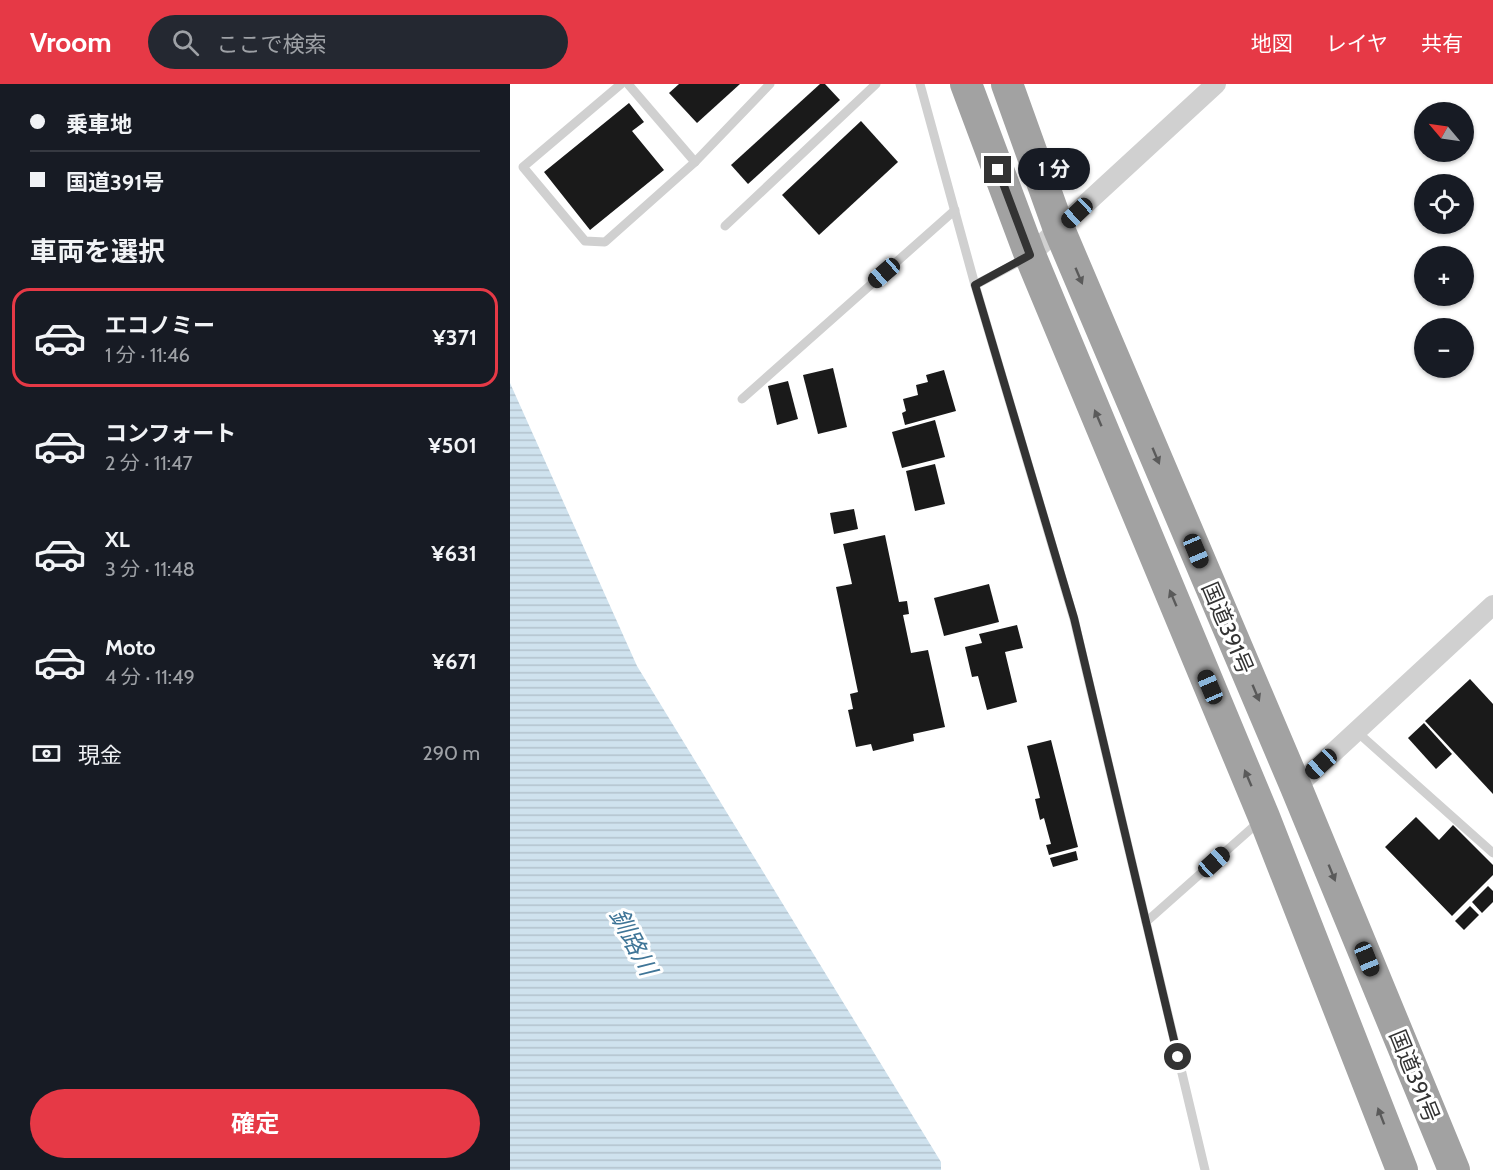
<!DOCTYPE html>
<html lang="ja">
<meta charset="utf-8">
<style>
:root{--surface:#171b24;--page:#242831;--text:#f1f3f6;--muted:#9ea1a6;--line:#363941;--accent:#e63946}
body{margin:0;font-family:Cabin,"Noto Sans JP",sans-serif;background:var(--page);color:var(--text);height:100vh;display:flex;flex-direction:column;font-size:22px;white-space:nowrap}
*{box-sizing:border-box;margin:0}
p{font-size:20px;color:var(--muted)}
.icon{flex:none;width:33px;height:33px;fill:none;stroke:currentColor;stroke-width:2;stroke-linecap:round;stroke-linejoin:round}
.map{position:relative;flex:1;overflow:hidden}
.panel{display:flex;flex-direction:column;background:var(--surface);width:510px}
.panel>*{flex:none}
.top-card{display:grid;align-content:center;height:132px;padding:0 30px;background:var(--surface)}
.needle{width:39px;rotate:299deg}
.buttons{position:absolute;left:904px;top:18px;display:grid;gap:12px}
.buttons a{display:grid;place-items:center;width:60px;height:60px;border-radius:50%;background:var(--surface);box-shadow:0 2px 4px #0004;font-size:30px}
.end{position:absolute;width:27px;height:27px;margin:-14px;border:8px solid #333;background:#fff;box-shadow:0 0 0 3px #fff}
.from{border-radius:50%}
.bubble{position:absolute;height:42px;border-radius:21px;background:var(--surface);box-shadow:0 2px 4px #0004;font-size:20px;font-weight:700;line-height:42px;text-align:center}
.car{position:absolute;width:18px;height:36px;margin:-18px -9px;border-radius:8px;box-shadow:0 0 4px 2px #0007;background:linear-gradient(#222 24%,#8ab4d8 0 40%,#222 0 76%,#8ab4d8 0 86%,#222 0)}
.top-card b{display:flex;align-items:center;gap:21px;height:57px;font-size:22px}
.top-card b+b{border-top:2px solid var(--line)}
.top-card i{width:15px;height:15px;background:var(--text)}
ul{padding:0;list-style:none}
li{display:flex;align-items:center;gap:18px;height:99px;margin:0 12px 9px;padding:0 18px;border:3px solid transparent;border-radius:18px}
li div{flex:1}
li b{display:block;font-size:22px}
li em{font-style:normal;font-weight:700}
li.selected{border-color:var(--accent)}
li>.icon{width:54px;height:54px;stroke-width:1.5}
h2{padding:0 30px;font-size:27px;line-height:72px}
.pay{display:flex;align-items:center;gap:15px;height:66px;padding:0 30px;font-size:22px}
.pay p{margin-inline-start:auto}
.action{display:flex;gap:12px;margin-top:auto;padding:12px 30px}
.action a{flex:1;height:69px;border-radius:36px;background:var(--accent);color:#fff;font-size:24px;font-weight:700;line-height:69px;text-align:center}
header{display:flex;align-items:center;gap:36px;box-sizing:border-box;height:84px;padding:0 30px;background:var(--accent);color:#fff}
header strong{font-size:28px}
nav{display:flex;gap:33px;margin-inline-start:auto;font-size:21px}
.search{width:420px;height:54px;background:var(--page);display:flex;align-items:center;gap:15px;box-sizing:border-box;padding:0 21px;border-radius:33px;color:var(--muted);font-size:22px}
main{display:flex;flex:1;min-height:0}
.map>svg:first-child{display:block}
.water{fill:url(#water-rules)}
.building{fill:#1a1a1a}
.lines{fill:none;stroke-linecap:round;stroke-linejoin:round}
.service{stroke:#d0d0d0;stroke-width:9}
.minor{stroke:#d0d0d0;stroke-width:20}
.trunk{stroke:#a2a2a2;stroke-width:32}
.oneway{fill:#5a5a5a}
.route{stroke:#333;stroke-width:8}
.labels{text-anchor:middle;stroke-width:6;stroke-linejoin:round;paint-order:stroke}
.street-label{font-size:22px;fill:#333;stroke:#fff}
.water-label{font-size:24px;font-style:italic;fill:#3f7597;stroke:#fff}
</style>
<header>
<strong>Vroom</strong>
<div class="search"><svg class="icon" aria-label="search" viewBox="0 0 24 24"><circle cx="10" cy="10" r="6"/><path d="M15 15l6 6"/></svg>ここで検索</div>
<nav><a>地図</a><a>レイヤ</a><a>共有</a></nav>
</header>
<main>
<section class="panel">
<div class="top-card">
<b><i class="from"></i>乗車地</b>
<b><i></i>国道391号</b>
</div>
<h2>車両を選択</h2>
<ul>
<li class="selected"><svg class="icon" aria-label="car" viewBox="0 0 24 24"><path d="M5 17H2v-5l4-1 3-4h7l3 4 3 1v5h-3M9 17h6M6 11h13"/><circle cx="7" cy="17" r="2"/><circle cx="17" cy="17" r="2"/></svg><div><b>エコノミー</b><p>1 分 · 11:46</p></div><em>¥371</em></li>
<li><svg class="icon" aria-label="car" viewBox="0 0 24 24"><path d="M5 17H2v-5l4-1 3-4h7l3 4 3 1v5h-3M9 17h6M6 11h13"/><circle cx="7" cy="17" r="2"/><circle cx="17" cy="17" r="2"/></svg><div><b>コンフォート</b><p>2 分 · 11:47</p></div><em>¥501</em></li>
<li><svg class="icon" aria-label="car" viewBox="0 0 24 24"><path d="M5 17H2v-5l4-1 3-4h7l3 4 3 1v5h-3M9 17h6M6 11h13"/><circle cx="7" cy="17" r="2"/><circle cx="17" cy="17" r="2"/></svg><div><b>XL</b><p>3 分 · 11:48</p></div><em>¥631</em></li>
<li><svg class="icon" aria-label="car" viewBox="0 0 24 24"><path d="M5 17H2v-5l4-1 3-4h7l3 4 3 1v5h-3M9 17h6M6 11h13"/><circle cx="7" cy="17" r="2"/><circle cx="17" cy="17" r="2"/></svg><div><b>Moto</b><p>4 分 · 11:49</p></div><em>¥671</em></li>
</ul>
<div class="pay"><svg class="icon" aria-label="cash" viewBox="0 0 24 24"><path d="M3 7h18v10H3z"/><circle cx="12" cy="12" r="2"/></svg>現金<p>290 m</p></div>
<div class="action"><a>確定</a></div>
</section>
<div class="map">
<svg width="983" height="1086" viewBox="0 0 983 1086">
<defs>
<pattern id="water-rules" width="6" height="5" patternUnits="userSpaceOnUse" patternTransform="scale(1.5)"><rect width="6" height="5" fill="#cfe2ee"/><path d="M0 2.5h6" fill="none" stroke="#b2c2cd"/></pattern>
</defs>
<rect width="100%" height="100%" fill="#fff"/>
<!-- water -->
<path class="water" d="M0,299L127,582L431,1078V1086H0Z"/>
<!-- building -->
<g class="building">
<path d="M169,0H230L187,39L159,9Z"/>
<path d="M310,0H315L330,16L238,100L221,81Z"/>
<path d="M119,19L134,38L122,47L154,86L80,146L34,88Z"/>
<path d="M351,37L388,78L309,151L272,111Z"/>
<path d="M323,284L337,343L308,350L293,291Z"/>
<path d="M434,286L446,327L395,341L392,329L396,327L393,315L408,311L406,301L418,298L416,291Z"/>
<path d="M278,297L288,335L267,341L258,302Z"/>
<path d="M425,336L435,373L392,384L382,348Z"/>
<path d="M425,380L435,420L405,427L396,387Z"/>
<path d="M344,425L348,445L324,450L320,429Z"/>
<path d="M375,451L389,518L397,517L399,530L393,531L401,569L418,566L435,643L403,650L404,657L363,667L361,660L346,663L338,626L343,625L340,610L348,608L326,503L342,500L333,460Z"/>
<path d="M479,500L489,538L434,552L424,514Z"/>
<path d="M507,541L513,564L495,568L507,618L477,626L468,592L462,593L455,563L472,559L469,550Z"/>
<path d="M960,595L983,620V710L915,637Z"/>
<path d="M914,639L942,670L926,685L898,654Z"/>
<path d="M541,656L568,763L539,771L536,761L541,760L534,734L530,736L525,715L530,714L517,662Z"/>
<path d="M906,733L929,756L943,741L983,781V791L942,832L875,763Z"/>
<path d="M566,767L568,776L543,783L540,774Z"/>
<path d="M978,802L983,807V818L972,829L962,818Z"/>
<path d="M960,822L969,831L954,846L945,837Z"/>
</g>
<g class="lines">
<!-- service -->
<g class="service">
<path d="M111,0L13,83L75,157L95,158L185,78L260,0"/>
<path d="M118,0L185,78"/>
<path d="M410,0L465,201L564,535L695,1086"/>
<path d="M215,142L366,0"/>
<path d="M465,201L516,174"/>
<path d="M232,315L445,126"/>
<path d="M846,647L983,769"/>
<path d="M636,838L751,736"/>
</g>
<!-- minor -->
<g class="minor">
<path d="M520,171L706,0"/>
<path d="M786,703L983,521"/>
</g>
<!-- trunk -->
<g class="trunk">
<path d="M456,0L520,171L754,733L892,1086"/>
<path d="M497,0L549,145L786,703L944,1086"/>
</g>
</g>
<!-- one-way arrows -->
<defs><path id="oneway-solid" d="M-6-.8H1V-3.2L6.5 0L1 3.2V.8H-6Z" transform="scale(1.5)"/></defs>
<g class="oneway">
<use href="#oneway-solid" transform="translate(569 192) rotate(67)"/>
<use href="#oneway-solid" transform="translate(588 334) rotate(-113)"/>
<use href="#oneway-solid" transform="translate(646 372) rotate(67)"/>
<use href="#oneway-solid" transform="translate(663 514) rotate(-113)"/>
<use href="#oneway-solid" transform="translate(746 609) rotate(67)"/>
<use href="#oneway-solid" transform="translate(738 694) rotate(-113)"/>
<use href="#oneway-solid" transform="translate(822 789) rotate(68)"/>
<use href="#oneway-solid" transform="translate(871 1032) rotate(-111)"/>
</g>
<g class="lines">
<!-- route -->
<path class="route" d="M488,86L520,171L465,201L564,534L668,973"/>
</g>
<g class="labels">
<!-- street labels -->
<g class="street-label">
<text transform="translate(718 544) rotate(67)" y="8">国道391号</text>
<text transform="translate(905 992) rotate(68)" y="8">国道391号</text>
</g>
<!-- water labels -->
<g class="water-label">
<text transform="translate(123 858) rotate(62)" y="8">釧路川</text>
</g>
</g>
</svg>
<div class="buttons">
<a><svg class="needle" viewBox="-14 -14 28 28"><path d="M0-13l5 13h-10z" fill="#e53935"/><path d="M0 13l5-13h-10z" fill="#9ea1a6"/></svg></a>
<a><svg class="icon" aria-label="locate" viewBox="0 0 24 24"><circle cx="12" cy="12" r="6"/><path d="M12 2v4M12 18v4M2 12h4M18 12h4"/></svg></a>
<a>+</a>
<a>−</a>
</div>
<i class="end from" style="left:668px;top:973px"></i>
<i class="end" style="left:488px;top:86px"></i>
<div class="bubble" style="left:508px;top:64px;width:72px">1 分</div>
<i class="car" style="left:567px;top:129px;rotate:227deg"></i>
<i class="car" style="left:374px;top:189px;rotate:229deg"></i>
<i class="car" style="left:686px;top:467px;rotate:157deg"></i>
<i class="car" style="left:700px;top:603px;rotate:337deg"></i>
<i class="car" style="left:811px;top:680px;rotate:228deg"></i>
<i class="car" style="left:704px;top:778px;rotate:48deg"></i>
<i class="car" style="left:857px;top:875px;rotate:158deg"></i>
</div>
</main>
